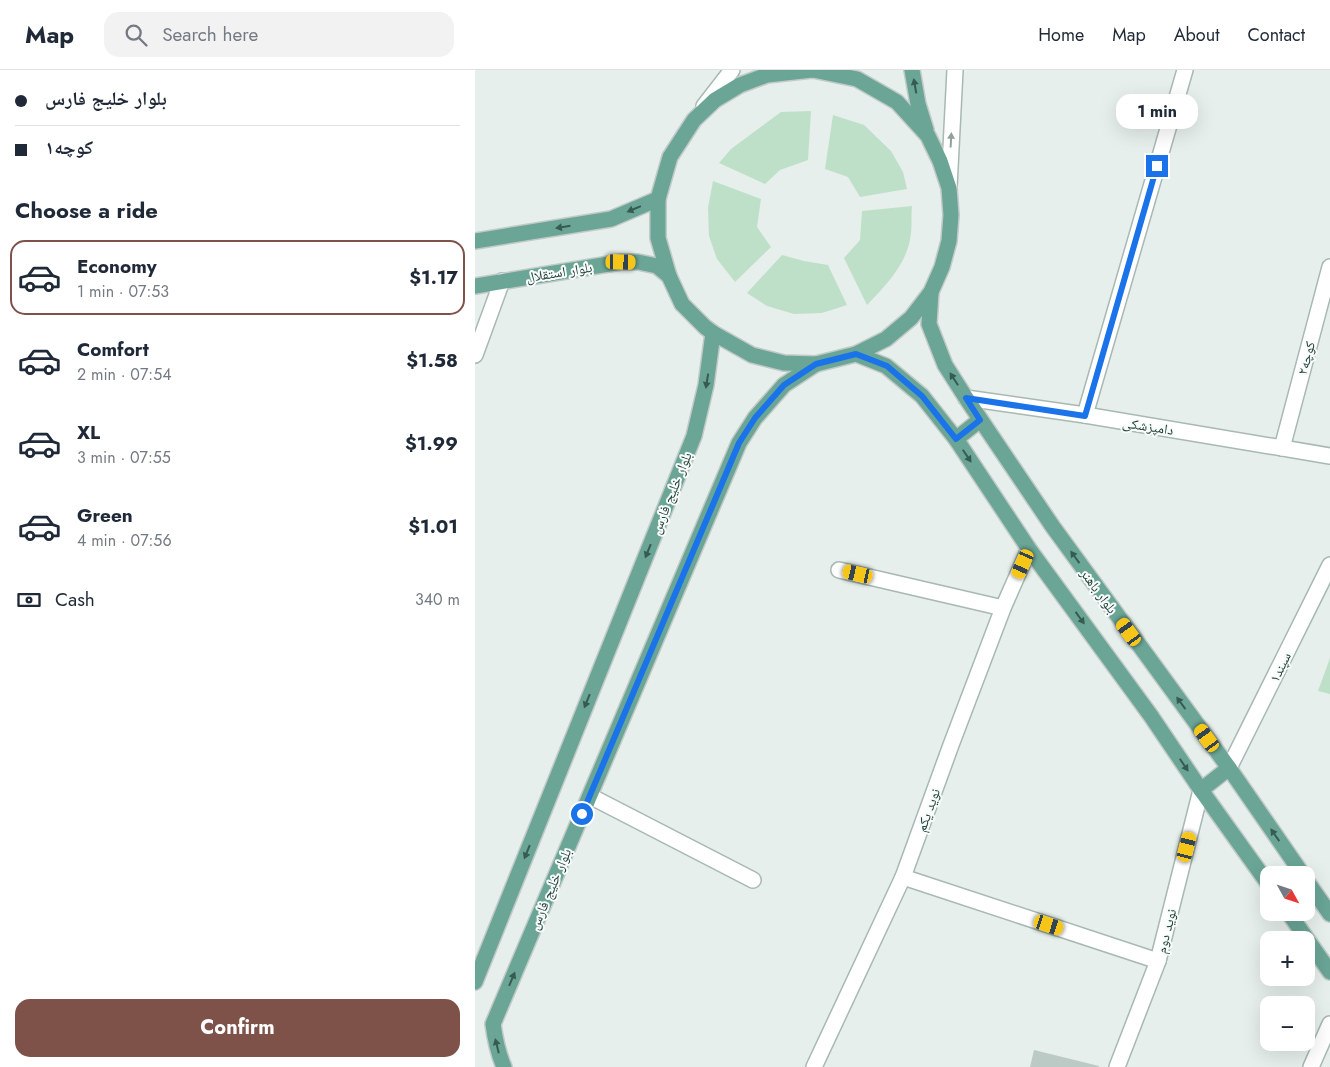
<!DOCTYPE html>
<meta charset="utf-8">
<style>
:root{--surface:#fff;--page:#f2f2f3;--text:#1f2937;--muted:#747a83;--line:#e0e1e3;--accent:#7f5249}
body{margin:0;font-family:Jost,"Noto Naskh Arabic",sans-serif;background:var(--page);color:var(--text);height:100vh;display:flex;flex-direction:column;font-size:19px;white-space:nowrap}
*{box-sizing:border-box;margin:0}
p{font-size:16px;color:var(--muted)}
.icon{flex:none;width:28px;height:28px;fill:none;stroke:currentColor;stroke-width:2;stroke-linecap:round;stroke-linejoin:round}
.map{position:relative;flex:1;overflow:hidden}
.drawer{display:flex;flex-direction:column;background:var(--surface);width:475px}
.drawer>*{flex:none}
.guide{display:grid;align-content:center;height:110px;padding:0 15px;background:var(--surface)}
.needle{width:32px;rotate:130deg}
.fabs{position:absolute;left:785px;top:796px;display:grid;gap:10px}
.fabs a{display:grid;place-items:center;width:55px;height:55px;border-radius:10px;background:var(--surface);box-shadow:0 5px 20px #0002;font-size:25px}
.end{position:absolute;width:22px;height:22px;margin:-11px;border:6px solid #1a73e8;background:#fff;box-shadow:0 0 0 2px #fff}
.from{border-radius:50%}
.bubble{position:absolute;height:35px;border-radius:15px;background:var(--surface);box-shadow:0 5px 20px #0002;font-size:16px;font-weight:700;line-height:35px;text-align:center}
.car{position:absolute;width:15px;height:30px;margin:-15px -8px;border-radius:6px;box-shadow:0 0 4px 1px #0007;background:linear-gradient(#f5c518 24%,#345 0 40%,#f5c518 0 76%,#345 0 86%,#f5c518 0)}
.guide b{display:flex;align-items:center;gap:18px;height:48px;font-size:19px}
.guide b+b{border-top:1px solid var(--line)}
.guide i{width:12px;height:12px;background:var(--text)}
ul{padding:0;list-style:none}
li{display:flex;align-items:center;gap:15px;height:75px;margin:0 10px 8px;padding:0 5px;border:2px solid transparent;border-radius:15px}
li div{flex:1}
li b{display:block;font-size:19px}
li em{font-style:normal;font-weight:700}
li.selected{border-color:var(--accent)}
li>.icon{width:45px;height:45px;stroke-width:1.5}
h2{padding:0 15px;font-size:22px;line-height:60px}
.pay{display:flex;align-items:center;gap:12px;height:55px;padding:0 15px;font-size:19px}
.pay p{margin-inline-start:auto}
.button{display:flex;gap:10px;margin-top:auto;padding:10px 15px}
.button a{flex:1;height:58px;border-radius:15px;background:var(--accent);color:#fff;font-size:20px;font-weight:700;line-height:58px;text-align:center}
header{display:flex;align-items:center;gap:30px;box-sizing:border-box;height:70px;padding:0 25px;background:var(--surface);border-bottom:1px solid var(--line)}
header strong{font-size:24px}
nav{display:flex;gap:28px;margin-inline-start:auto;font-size:18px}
.search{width:350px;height:45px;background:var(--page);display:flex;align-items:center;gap:12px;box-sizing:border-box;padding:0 18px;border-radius:15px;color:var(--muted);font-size:19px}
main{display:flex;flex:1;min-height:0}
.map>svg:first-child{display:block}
.green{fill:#bfe0c8}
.building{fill:#bbcac4}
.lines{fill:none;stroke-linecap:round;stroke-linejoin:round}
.minor-casing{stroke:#a8b8b2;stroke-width:18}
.major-casing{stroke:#c2cac8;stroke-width:18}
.minor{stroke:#fff;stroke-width:15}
.major{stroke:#6aa596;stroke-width:15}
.oneway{fill:#365b51}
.oneway2{fill:#92a09c}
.route{stroke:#1a73e8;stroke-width:6}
.labels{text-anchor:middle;stroke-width:4;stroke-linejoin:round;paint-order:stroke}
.street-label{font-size:14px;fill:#24423a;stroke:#f7fbf9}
</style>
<header>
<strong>Map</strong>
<div class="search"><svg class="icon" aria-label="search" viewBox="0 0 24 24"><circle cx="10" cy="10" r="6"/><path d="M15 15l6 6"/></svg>Search here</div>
<nav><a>Home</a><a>Map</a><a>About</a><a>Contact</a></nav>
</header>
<main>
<section class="drawer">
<div class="guide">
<b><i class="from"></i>بلوار خلیج فارس</b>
<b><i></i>کوچه۱</b>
</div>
<h2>Choose a ride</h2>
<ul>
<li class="selected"><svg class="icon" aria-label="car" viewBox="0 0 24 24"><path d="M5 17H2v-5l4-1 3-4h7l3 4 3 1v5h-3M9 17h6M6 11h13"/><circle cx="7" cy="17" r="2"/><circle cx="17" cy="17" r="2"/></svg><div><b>Economy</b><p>1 min · 07:53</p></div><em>$1.17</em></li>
<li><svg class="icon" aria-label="car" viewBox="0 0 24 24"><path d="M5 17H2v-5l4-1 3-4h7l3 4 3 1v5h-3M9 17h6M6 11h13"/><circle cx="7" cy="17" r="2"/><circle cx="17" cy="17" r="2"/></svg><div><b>Comfort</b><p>2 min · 07:54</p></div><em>$1.58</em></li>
<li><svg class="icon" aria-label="car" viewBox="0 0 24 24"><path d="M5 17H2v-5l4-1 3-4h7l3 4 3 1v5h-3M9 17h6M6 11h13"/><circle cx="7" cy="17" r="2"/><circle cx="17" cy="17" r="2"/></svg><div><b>XL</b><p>3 min · 07:55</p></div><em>$1.99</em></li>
<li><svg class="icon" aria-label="car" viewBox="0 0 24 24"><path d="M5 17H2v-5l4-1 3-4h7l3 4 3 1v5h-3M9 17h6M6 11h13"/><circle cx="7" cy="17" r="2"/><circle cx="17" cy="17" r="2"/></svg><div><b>Green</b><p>4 min · 07:56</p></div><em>$1.01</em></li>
</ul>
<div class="pay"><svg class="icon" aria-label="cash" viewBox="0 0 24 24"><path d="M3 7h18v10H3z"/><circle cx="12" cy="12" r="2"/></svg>Cash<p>340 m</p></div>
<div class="button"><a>Confirm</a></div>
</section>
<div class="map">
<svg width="855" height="997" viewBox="0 0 855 997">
<rect width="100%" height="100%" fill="#e6efeb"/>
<!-- green -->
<g class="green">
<path d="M336,41L333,90L305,100L290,114L244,93L256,79L306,42Z"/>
<path d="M358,45L389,55L416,81L428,102L432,119L385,127L373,107L350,99Z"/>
<path d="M238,111L286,129L282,157L296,177L260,212L242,189L234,166L233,138Z"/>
<path d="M437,136C436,145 437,154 436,163C433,193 412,214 392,235L369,188L385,170L387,141Z"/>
<path d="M307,185L329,191L353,195L372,235L347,243L319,244L292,236L272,223Z"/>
<path d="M855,588V624L843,621Z"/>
</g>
<!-- building -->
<path class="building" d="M559,980L624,996V997H555Z"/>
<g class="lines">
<defs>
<g id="minor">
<path d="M229,36L257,0"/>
<path d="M474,117L480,0"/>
<path d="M0,285L27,211"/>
<path d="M491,328L610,345L855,386"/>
<path d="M610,345L710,0"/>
<path d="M807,378L855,197"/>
<path d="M364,500L528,538"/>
<path d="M754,698L855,495"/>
<path d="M115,726L278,810"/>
<path d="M428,807L683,891"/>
<path d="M339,997L428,807L476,675L528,538L554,479"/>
<path d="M642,997L683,891L726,720"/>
<path d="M836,997L855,954"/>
</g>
<g id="major">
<path d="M337,0L292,5L265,15L240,30L219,50L195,87L183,129V168L194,206L207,234L230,257L238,263L277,285L309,293L341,294L381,284L411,269L436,248L456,222L467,197L474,171L476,145L474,118L465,91L453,66L422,32L382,9L338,0"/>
<path d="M437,0L443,34L451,60"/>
<path d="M0,171L136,149L183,129"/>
<path d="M0,216L146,192H163L182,196L194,206"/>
<path d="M456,222L454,254L470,295L491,328L578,457L754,698L828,805"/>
<path d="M381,284L411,296L447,326L481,369L554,479L676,646L726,720L794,815"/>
<path d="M481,369L505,350"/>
<path d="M726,720L754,698"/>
<path d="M831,810L855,844"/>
<path d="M813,842L855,902"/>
<path d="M0,912L219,366L231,315L238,263"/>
<path d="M29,997C23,983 20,969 18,954L264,373L280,348L309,315L341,294"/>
</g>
</defs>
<!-- minor casing -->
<use href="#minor" class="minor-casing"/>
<!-- major casing -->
<use href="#major" class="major-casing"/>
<!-- minor -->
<use href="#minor" class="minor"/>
<!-- major -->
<use href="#major" class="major"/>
</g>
<!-- one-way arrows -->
<defs><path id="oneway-solid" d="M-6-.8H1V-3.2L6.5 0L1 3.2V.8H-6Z" transform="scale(1.25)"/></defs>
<g class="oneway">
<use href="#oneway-solid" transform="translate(440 16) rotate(-100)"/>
<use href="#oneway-solid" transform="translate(159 139) rotate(157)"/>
<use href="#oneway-solid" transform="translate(88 157) rotate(171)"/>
<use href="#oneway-solid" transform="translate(479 309) rotate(-123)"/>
<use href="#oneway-solid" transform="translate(232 311) rotate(99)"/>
<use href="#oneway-solid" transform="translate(492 386) rotate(56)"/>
<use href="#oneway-solid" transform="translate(173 481) rotate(112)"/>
<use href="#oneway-solid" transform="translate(600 487) rotate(-126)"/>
<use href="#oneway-solid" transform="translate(605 548) rotate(54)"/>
<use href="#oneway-solid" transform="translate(112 631) rotate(112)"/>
<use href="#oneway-solid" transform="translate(706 633) rotate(-126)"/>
<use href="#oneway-solid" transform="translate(709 695) rotate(56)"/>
<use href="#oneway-solid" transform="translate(800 765) rotate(-125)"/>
<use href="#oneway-solid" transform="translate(52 782) rotate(112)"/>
<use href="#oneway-solid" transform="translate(37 909) rotate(-67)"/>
<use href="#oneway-solid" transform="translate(22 976) rotate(-104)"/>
</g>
<use class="oneway2" href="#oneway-solid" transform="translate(476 70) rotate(-87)"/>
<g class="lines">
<!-- route -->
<path class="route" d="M107,744L264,373L280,348L309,315L341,294L381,284L412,296L447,326L481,369L505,350L491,328L610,346L682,96"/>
</g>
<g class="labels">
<!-- street labels -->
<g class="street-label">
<text transform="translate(84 202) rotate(-9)" y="5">بلوار استقلال</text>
<text transform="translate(831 288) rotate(-75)" y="5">کوچه۲</text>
<text transform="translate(673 356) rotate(9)" y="5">دامپزشکی</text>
<text transform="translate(196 423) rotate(-68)" y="5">بلوار خلیج فارس</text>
<text transform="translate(624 521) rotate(54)" y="5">بلوار باهنر</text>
<text transform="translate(805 597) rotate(-64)" y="5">سپند۱</text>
<text transform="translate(453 740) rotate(-70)" y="5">نوید یکم</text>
<text transform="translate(75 819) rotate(-67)" y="5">بلوار خلیج فارس</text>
<text transform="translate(691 861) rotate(-76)" y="5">نوید دوم</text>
</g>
</g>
</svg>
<div class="fabs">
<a><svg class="needle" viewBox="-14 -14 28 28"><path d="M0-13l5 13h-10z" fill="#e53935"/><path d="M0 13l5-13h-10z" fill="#747a83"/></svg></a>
<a>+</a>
<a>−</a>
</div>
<i class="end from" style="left:107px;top:744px"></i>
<i class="end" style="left:682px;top:96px"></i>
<div class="bubble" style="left:641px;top:24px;width:82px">1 min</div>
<i class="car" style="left:146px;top:192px;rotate:91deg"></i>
<i class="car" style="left:548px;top:494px;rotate:204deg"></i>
<i class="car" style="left:383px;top:504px;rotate:283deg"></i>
<i class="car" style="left:654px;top:562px;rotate:324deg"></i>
<i class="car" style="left:732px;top:668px;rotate:324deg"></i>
<i class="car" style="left:712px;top:777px;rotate:14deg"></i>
<i class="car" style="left:574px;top:855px;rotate:108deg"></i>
</div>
</main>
